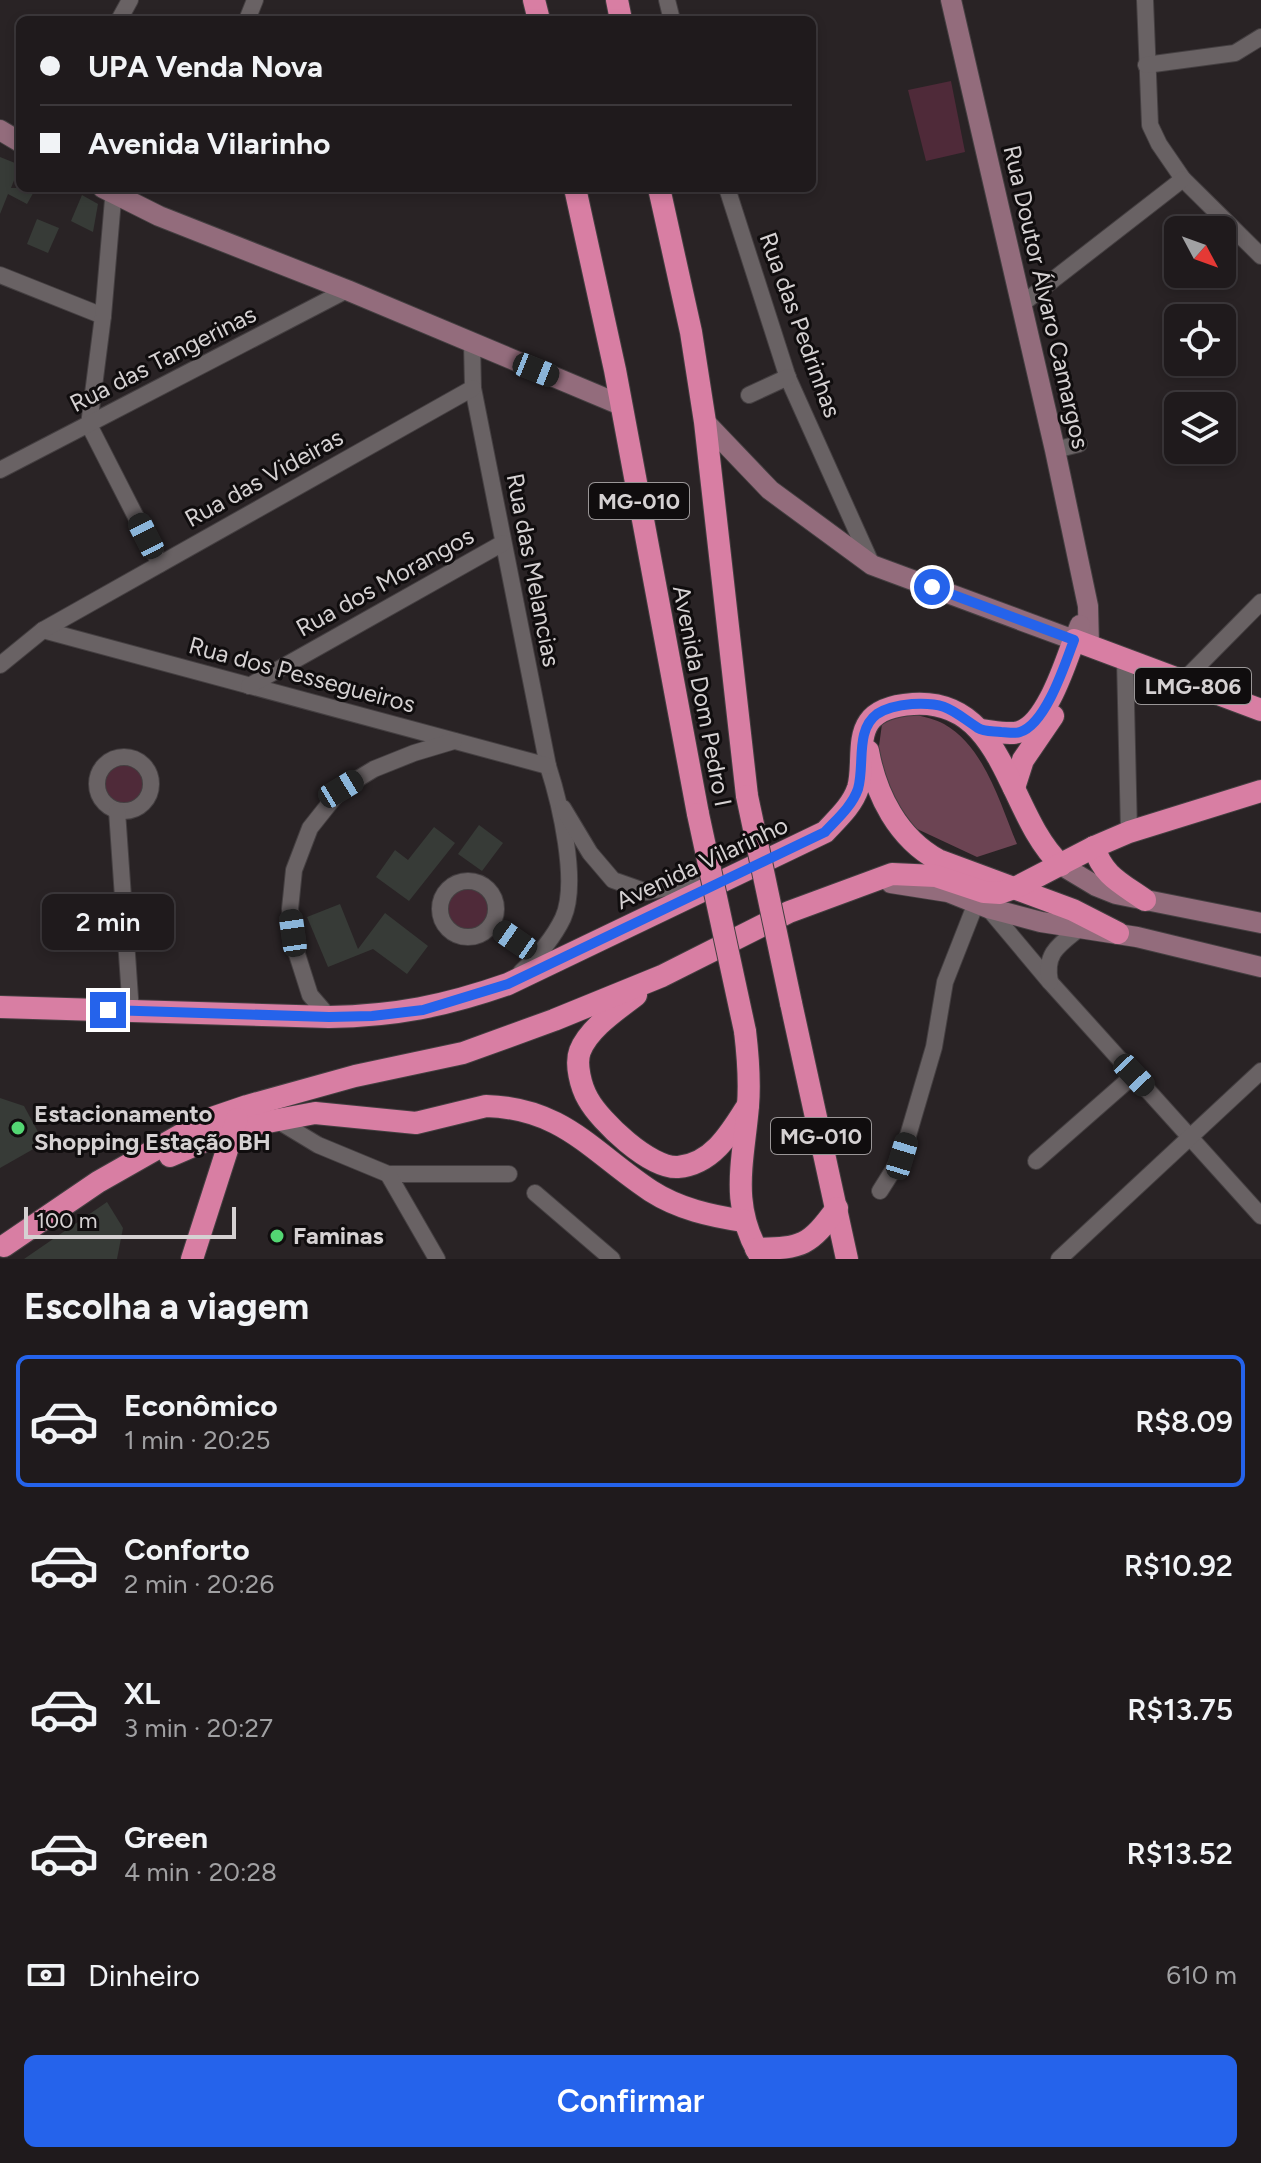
<!DOCTYPE html>
<html lang="pt">
<meta charset="utf-8">
<style>
:root{--surface:#1f1a1c;--page:#272325;--text:#f1f3f6;--muted:#a1a1a3;--line:#3c383b;--accent:#2563eb}
body{margin:0;font-family:Figtree,sans-serif;background:var(--page);color:var(--text);height:100vh;display:flex;flex-direction:column;font-size:30px;white-space:nowrap}
*{box-sizing:border-box;margin:0}
p{font-size:26px;color:var(--muted)}
.icon{flex:none;width:44px;height:44px;fill:none;stroke:currentColor;stroke-width:2;stroke-linecap:round;stroke-linejoin:round}
.map{position:relative;height:1259px;overflow:hidden}
.drawer{display:flex;flex-direction:column;background:var(--surface);flex:1}
.drawer>*{flex:none}
.top-card{position:absolute;left:16px;top:16px;width:800px;height:176px;border-radius:12px;box-shadow:0 4px 12px #0003,0 0 0 2px var(--line);display:grid;align-content:center;height:176px;padding:0 24px;background:var(--surface)}
.needle{width:52px;rotate:131deg}
.controls{position:absolute;left:1164px;top:216px;display:grid;gap:16px}
.controls a{display:grid;place-items:center;width:72px;height:72px;border-radius:12px;background:var(--surface);box-shadow:0 4px 12px #0003,0 0 0 2px var(--line);font-size:40px}
.scale{position:absolute;left:24px;bottom:20px;width:212px;box-sizing:border-box;padding-left:8px;border:4px solid #d5d1d2;border-top:0;font-size:22px;line-height:28px;white-space:nowrap;color:#d5d1d2;-webkit-text-stroke:6px #100d0e;paint-order:stroke}
.end{position:absolute;width:36px;height:36px;margin:-18px;border:10px solid #2563eb;background:#fff;box-shadow:0 0 0 4px #fff}
.from{border-radius:50%}
.bubble{position:absolute;height:56px;border-radius:12px;background:var(--surface);box-shadow:0 4px 12px #0003,0 0 0 2px var(--line);font-size:26px;font-weight:600;line-height:56px;text-align:center}
.car{position:absolute;width:24px;height:48px;margin:-24px -12px;border-radius:10px;box-shadow:0 0 6px 2px #0007;background:linear-gradient(#222 24%,#8ab4d8 0 40%,#222 0 76%,#8ab4d8 0 86%,#222 0)}
.top-card b{display:flex;align-items:center;gap:28px;height:76px;font-size:30px}
.top-card b+b{border-top:2px solid var(--line)}
.top-card i{width:20px;height:20px;background:var(--text)}
ul{padding:0;list-style:none}
li{display:flex;align-items:center;gap:24px;height:132px;margin:0 16px 12px;padding:0 8px;border:4px solid transparent;border-radius:12px}
li div{flex:1}
li b{display:block;font-size:30px}
li em{font-style:normal;font-weight:600}
li.selected{border-color:var(--accent)}
li>.icon{width:72px;height:72px;stroke-width:1.5}
h2{padding:0 24px;font-size:36px;line-height:96px}
.pay{display:flex;align-items:center;gap:20px;height:88px;padding:0 24px;font-size:30px}
.pay p{margin-inline-start:auto}
.action{display:flex;gap:16px;margin-top:auto;padding:16px 24px}
.action a{flex:1;height:92px;border-radius:12px;background:var(--accent);color:#fff;font-size:32px;font-weight:600;line-height:92px;text-align:center}
.map>svg:first-child{display:block}
.green{fill:#4f2a39}
.water{fill:#6c4453}
.building{fill:#373b37}
.lines{fill:none;stroke-linecap:round;stroke-linejoin:round}
.minor-casing{stroke:#443f41;stroke-width:18}
.secondary-casing{stroke:#443f41;stroke-width:22}
.trunk-casing{stroke:#443f41;stroke-width:24}
.minor{stroke:#696264;stroke-width:16}
.secondary{stroke:#936c7c;stroke-width:20}
.trunk{stroke:#d87ea3;stroke-width:22}
.trunk-bridge-casing{stroke:#443f41;stroke-width:24;stroke-linecap:butt}
.trunk-bridge{stroke:#d87ea3;stroke-width:22}
.route{stroke:#2563eb;stroke-width:10}
.poi-dot{fill:#53d673;stroke:#100d0e;stroke-width:3}
.labels{text-anchor:middle;stroke-width:6;stroke-linejoin:round;paint-order:stroke}
.shield{fill:#100d0e;stroke:#9a9697;stroke-width:2}
.shield-label{font-size:22px;font-weight:bold;fill:#d5d1d2}
.street-label{font-size:24px;fill:#d5d1d2;stroke:#100d0e}
.poi-label{font-size:24px;font-weight:bold;fill:#d5d1d2;stroke:#100d0e;text-anchor:start}
</style>
<div class="map">
<svg width="1261" height="1259" viewBox="0 0 1261 1259">
<rect width="100%" height="100%" fill="#292325"/>
<!-- green -->
<g class="green">
<path d="M951,81L965,152L926,161L908,90Z"/>
<circle cx="123" cy="784" r="22"/>
<circle cx="468" cy="909" r="22"/>
</g>
<!-- water -->
<path class="water" d="M914,714C924,717 935,719 944,724C985,747 1000,804 1017,844L977,857L915,828L889,792L877,761L882,724L892,718Z"/>
<!-- building -->
<g class="building">
<path d="M0,157L20,165L11,188H36L27,204L8,194L0,214Z"/>
<path d="M82,195L98,204L93,232L71,221Z"/>
<path d="M37,219L59,228L48,253L27,244Z"/>
<path d="M479,825L503,843L482,871L458,854Z"/>
<path d="M434,827L455,843L409,901L376,877L395,850L408,860Z"/>
<path d="M340,904L358,949L385,913L428,946L407,974L373,949L328,967L307,917Z"/>
<path d="M0,1098L24,1106L44,1143L0,1168Z"/>
<path d="M107,1202L123,1228L117,1259H24Z"/>
</g>
<g class="lines">
<defs>
<g id="minor">
<path d="M667,0L672,20"/>
<path d="M1145,0L1150,125L1159,144L1183,179L1261,256"/>
<path d="M119,20L130,0"/>
<path d="M247,20L255,0"/>
<path d="M1146,65L1235,53L1261,37"/>
<path d="M727,188L788,378L872,565"/>
<path d="M0,275L103,316"/>
<path d="M1022,304L1183,179"/>
<path d="M472,344L473,388L548,766C560,803 579,883 563,918C553,939 537,957 521,972"/>
<path d="M749,395L788,377"/>
<path d="M89,425L103,316L114,188"/>
<path d="M89,425L160,564"/>
<path d="M1055,450L1079,444"/>
<path d="M0,470L347,290"/>
<path d="M43,630L548,766"/>
<path d="M1125,660L1129,832"/>
<path d="M0,665L43,630L473,388"/>
<path d="M1182,682L1261,602"/>
<path d="M249,686L503,543"/>
<circle cx="124" cy="784" r="27"/>
<path d="M563,808L590,853L613,880L647,892L718,877"/>
<path d="M117,811L131,1012"/>
<circle cx="468" cy="909" r="28"/>
<path d="M988,908L1050,982L1261,1216"/>
<path d="M492,924L538,956"/>
<path d="M1050,982C1044,953 1059,945 1080,928"/>
<path d="M329,1017L310,995L296,951L290,909L294,870L310,828L341,789L374,769L414,753L454,741"/>
<path d="M275,1119L318,1145L388,1174H509"/>
<path d="M1036,1161L1134,1075"/>
<path d="M388,1174L437,1259"/>
<path d="M880,1191L902,1156L934,1047L945,982L976,903"/>
<path d="M535,1193L612,1259"/>
<path d="M1059,1259L1261,1071"/>
</g>
<g id="secondary">
<path d="M951,0L1055,450L1088,606L1089,646"/>
<path d="M0,130L20,142"/>
<path d="M103,188L159,216L347,290L621,405"/>
<path d="M705,422L770,490L872,565L1074,640L1080,625"/>
<path d="M1061,865L1096,886L1116,894L1261,923"/>
<path d="M891,883L948,892L988,908L1041,922L1137,937L1261,967"/>
</g>
<g id="trunk">
<path d="M534,0L539,20"/>
<path d="M617,0L621,20"/>
<path d="M575,188L615,370L698,814"/>
<path d="M659,188L691,332L705,422L747,796"/>
<path d="M980,730C992,731 1008,735 1019,732C1046,725 1065,664 1074,640L1261,710"/>
<path d="M868,751C876,795 898,838 938,860L1073,910L1118,933"/>
<path d="M1014,788L1023,760L1053,716"/>
<path d="M1094,847C1103,876 1121,883 1145,900"/>
<path d="M636,995C617,1010 589,1028 580,1051C575,1064 581,1087 588,1099C600,1121 650,1169 678,1167C713,1164 731,1132 748,1105"/>
<path d="M791,1003L847,1259"/>
<path d="M0,1007L329,1017C395,1016 445,1006 508,984L825,832C837,819 852,806 858,788C864,768 857,739 869,722C878,709 898,705 913,704C1006,698 1007,815 1061,865"/>
<path d="M745,1031C748,1056 750,1081 748,1106C743,1164 729,1206 762,1259"/>
<path d="M170,1156L235,1128L315,1113L416,1123L486,1106C563,1108 592,1152 651,1191C679,1209 711,1216 744,1221"/>
<path d="M4,1246L98,1182L209,1119L247,1106L355,1076L463,1053L554,1020L662,976L789,912L892,874L936,876L984,892L1000,893L1017,887L1094,847L1129,832L1261,791"/>
<path d="M756,1249C803,1248 809,1246 837,1208"/>
<path d="M192,1259L237,1119"/>
</g>
</defs>
<!-- minor casing -->
<use href="#minor" class="minor-casing"/>
<!-- secondary casing -->
<use href="#secondary" class="secondary-casing"/>
<!-- trunk casing -->
<use href="#trunk" class="trunk-casing"/>
<!-- minor -->
<use href="#minor" class="minor"/>
<!-- secondary -->
<use href="#secondary" class="secondary"/>
<!-- trunk -->
<use href="#trunk" class="trunk"/>
<defs>
<g id="trunk-bridge">
<path d="M747,796L791,1003"/>
<path d="M698,814L745,1031"/>
</g>
</defs>
<!-- trunk-bridge casing -->
<use href="#trunk-bridge" class="trunk-bridge-casing"/>
<!-- trunk-bridge -->
<use href="#trunk-bridge" class="trunk-bridge"/>
</g>
<g class="lines">
<!-- route -->
<path class="route" d="M108,1010L329,1017L372,1016L423,1010L508,984L825,832C837,819 852,806 858,789C865,765 855,730 877,714C886,708 901,705 912,704C947,702 951,710 978,728C984,732 994,731 1001,732C1007,732 1014,734 1020,732C1046,724 1065,664 1074,640L932,587"/>
</g>
<!-- markers -->
<g class="poi-dot">
<circle cx="18" cy="1128" r="8"/>
<circle cx="277" cy="1236" r="8"/>
</g>
<g class="labels">
<!-- shield labels -->
<g class="shield">
<rect x="589" y="483" width="100" height="36" rx="6"/>
<rect x="1135" y="668" width="116" height="36" rx="6"/>
<rect x="771" y="1118" width="100" height="36" rx="6"/>
</g>
<g class="shield-label">
<text x="639" y="509">MG-010</text>
<text x="1193" y="694">LMG-806</text>
<text x="821" y="1144">MG-010</text>
</g>
<!-- street labels -->
<g class="street-label">
<text transform="translate(1046 297) rotate(77)" y="8">Rua Doutor Álvaro Camargos</text>
<text transform="translate(800 325) rotate(70)" y="8">Rua das Pedrinhas</text>
<text transform="translate(163 359) rotate(-27)" y="8">Rua das Tangerinas</text>
<text transform="translate(264 478) rotate(-29)" y="8">Rua das Videiras</text>
<text transform="translate(533 570) rotate(79)" y="8">Rua das Melancias</text>
<text transform="translate(385 582) rotate(-29)" y="8">Rua dos Morangos</text>
<text transform="translate(302 675) rotate(15)" y="8">Rua dos Pessegueiros</text>
<text transform="translate(702 696) rotate(79)" y="8">Avenida Dom Pedro I</text>
<text transform="translate(702 863) rotate(-25)" y="8">Avenida Vilarinho</text>
</g>
<!-- poi labels -->
<g class="poi-label">
<text x="34" y="1122">Estacionamento<tspan x="34" dy="28">Shopping Estação BH</tspan></text>
<text x="293" y="1244">Faminas</text>
</g>
</g>
</svg>
<div class="controls">
<a><svg class="needle" viewBox="-14 -14 28 28"><path d="M0-13l5 13h-10z" fill="#e53935"/><path d="M0 13l5-13h-10z" fill="#a1a1a3"/></svg></a>
<a><svg class="icon" aria-label="locate" viewBox="0 0 24 24"><circle cx="12" cy="12" r="6"/><path d="M12 2v4M12 18v4M2 12h4M18 12h4"/></svg></a>
<a><svg class="icon" aria-label="layers" viewBox="0 0 24 24"><path d="M12 4l9 5-9 5-9-5zM3 14l9 5 9-5"/></svg></a>
</div>
<div class="scale">100 m</div>
<i class="end from" style="left:932px;top:587px"></i>
<i class="end" style="left:108px;top:1010px"></i>
<div class="bubble" style="left:42px;top:894px;width:132px">2 min</div>
<i class="car" style="left:536px;top:370px;rotate:112deg"></i>
<i class="car" style="left:146px;top:536px;rotate:333deg"></i>
<i class="car" style="left:341px;top:789px;rotate:59deg"></i>
<i class="car" style="left:293px;top:933px;rotate:352deg"></i>
<i class="car" style="left:515px;top:940px;rotate:305deg"></i>
<i class="car" style="left:1134px;top:1075px;rotate:137deg"></i>
<i class="car" style="left:902px;top:1156px;rotate:17deg"></i>
<div class="top-card">
<b><i class="from"></i>UPA Venda Nova</b>
<b><i></i>Avenida Vilarinho</b>
</div>
</div>
<section class="drawer">
<h2>Escolha a viagem</h2>
<ul>
<li class="selected"><svg class="icon" aria-label="car" viewBox="0 0 24 24"><path d="M5 17H2v-5l4-1 3-4h7l3 4 3 1v5h-3M9 17h6M6 11h13"/><circle cx="7" cy="17" r="2"/><circle cx="17" cy="17" r="2"/></svg><div><b>Econômico</b><p>1 min · 20:25</p></div><em>R$8.09</em></li>
<li><svg class="icon" aria-label="car" viewBox="0 0 24 24"><path d="M5 17H2v-5l4-1 3-4h7l3 4 3 1v5h-3M9 17h6M6 11h13"/><circle cx="7" cy="17" r="2"/><circle cx="17" cy="17" r="2"/></svg><div><b>Conforto</b><p>2 min · 20:26</p></div><em>R$10.92</em></li>
<li><svg class="icon" aria-label="car" viewBox="0 0 24 24"><path d="M5 17H2v-5l4-1 3-4h7l3 4 3 1v5h-3M9 17h6M6 11h13"/><circle cx="7" cy="17" r="2"/><circle cx="17" cy="17" r="2"/></svg><div><b>XL</b><p>3 min · 20:27</p></div><em>R$13.75</em></li>
<li><svg class="icon" aria-label="car" viewBox="0 0 24 24"><path d="M5 17H2v-5l4-1 3-4h7l3 4 3 1v5h-3M9 17h6M6 11h13"/><circle cx="7" cy="17" r="2"/><circle cx="17" cy="17" r="2"/></svg><div><b>Green</b><p>4 min · 20:28</p></div><em>R$13.52</em></li>
</ul>
<div class="pay"><svg class="icon" aria-label="cash" viewBox="0 0 24 24"><path d="M3 7h18v10H3z"/><circle cx="12" cy="12" r="2"/></svg>Dinheiro<p>610 m</p></div>
<div class="action"><a>Confirmar</a></div>
</section>
